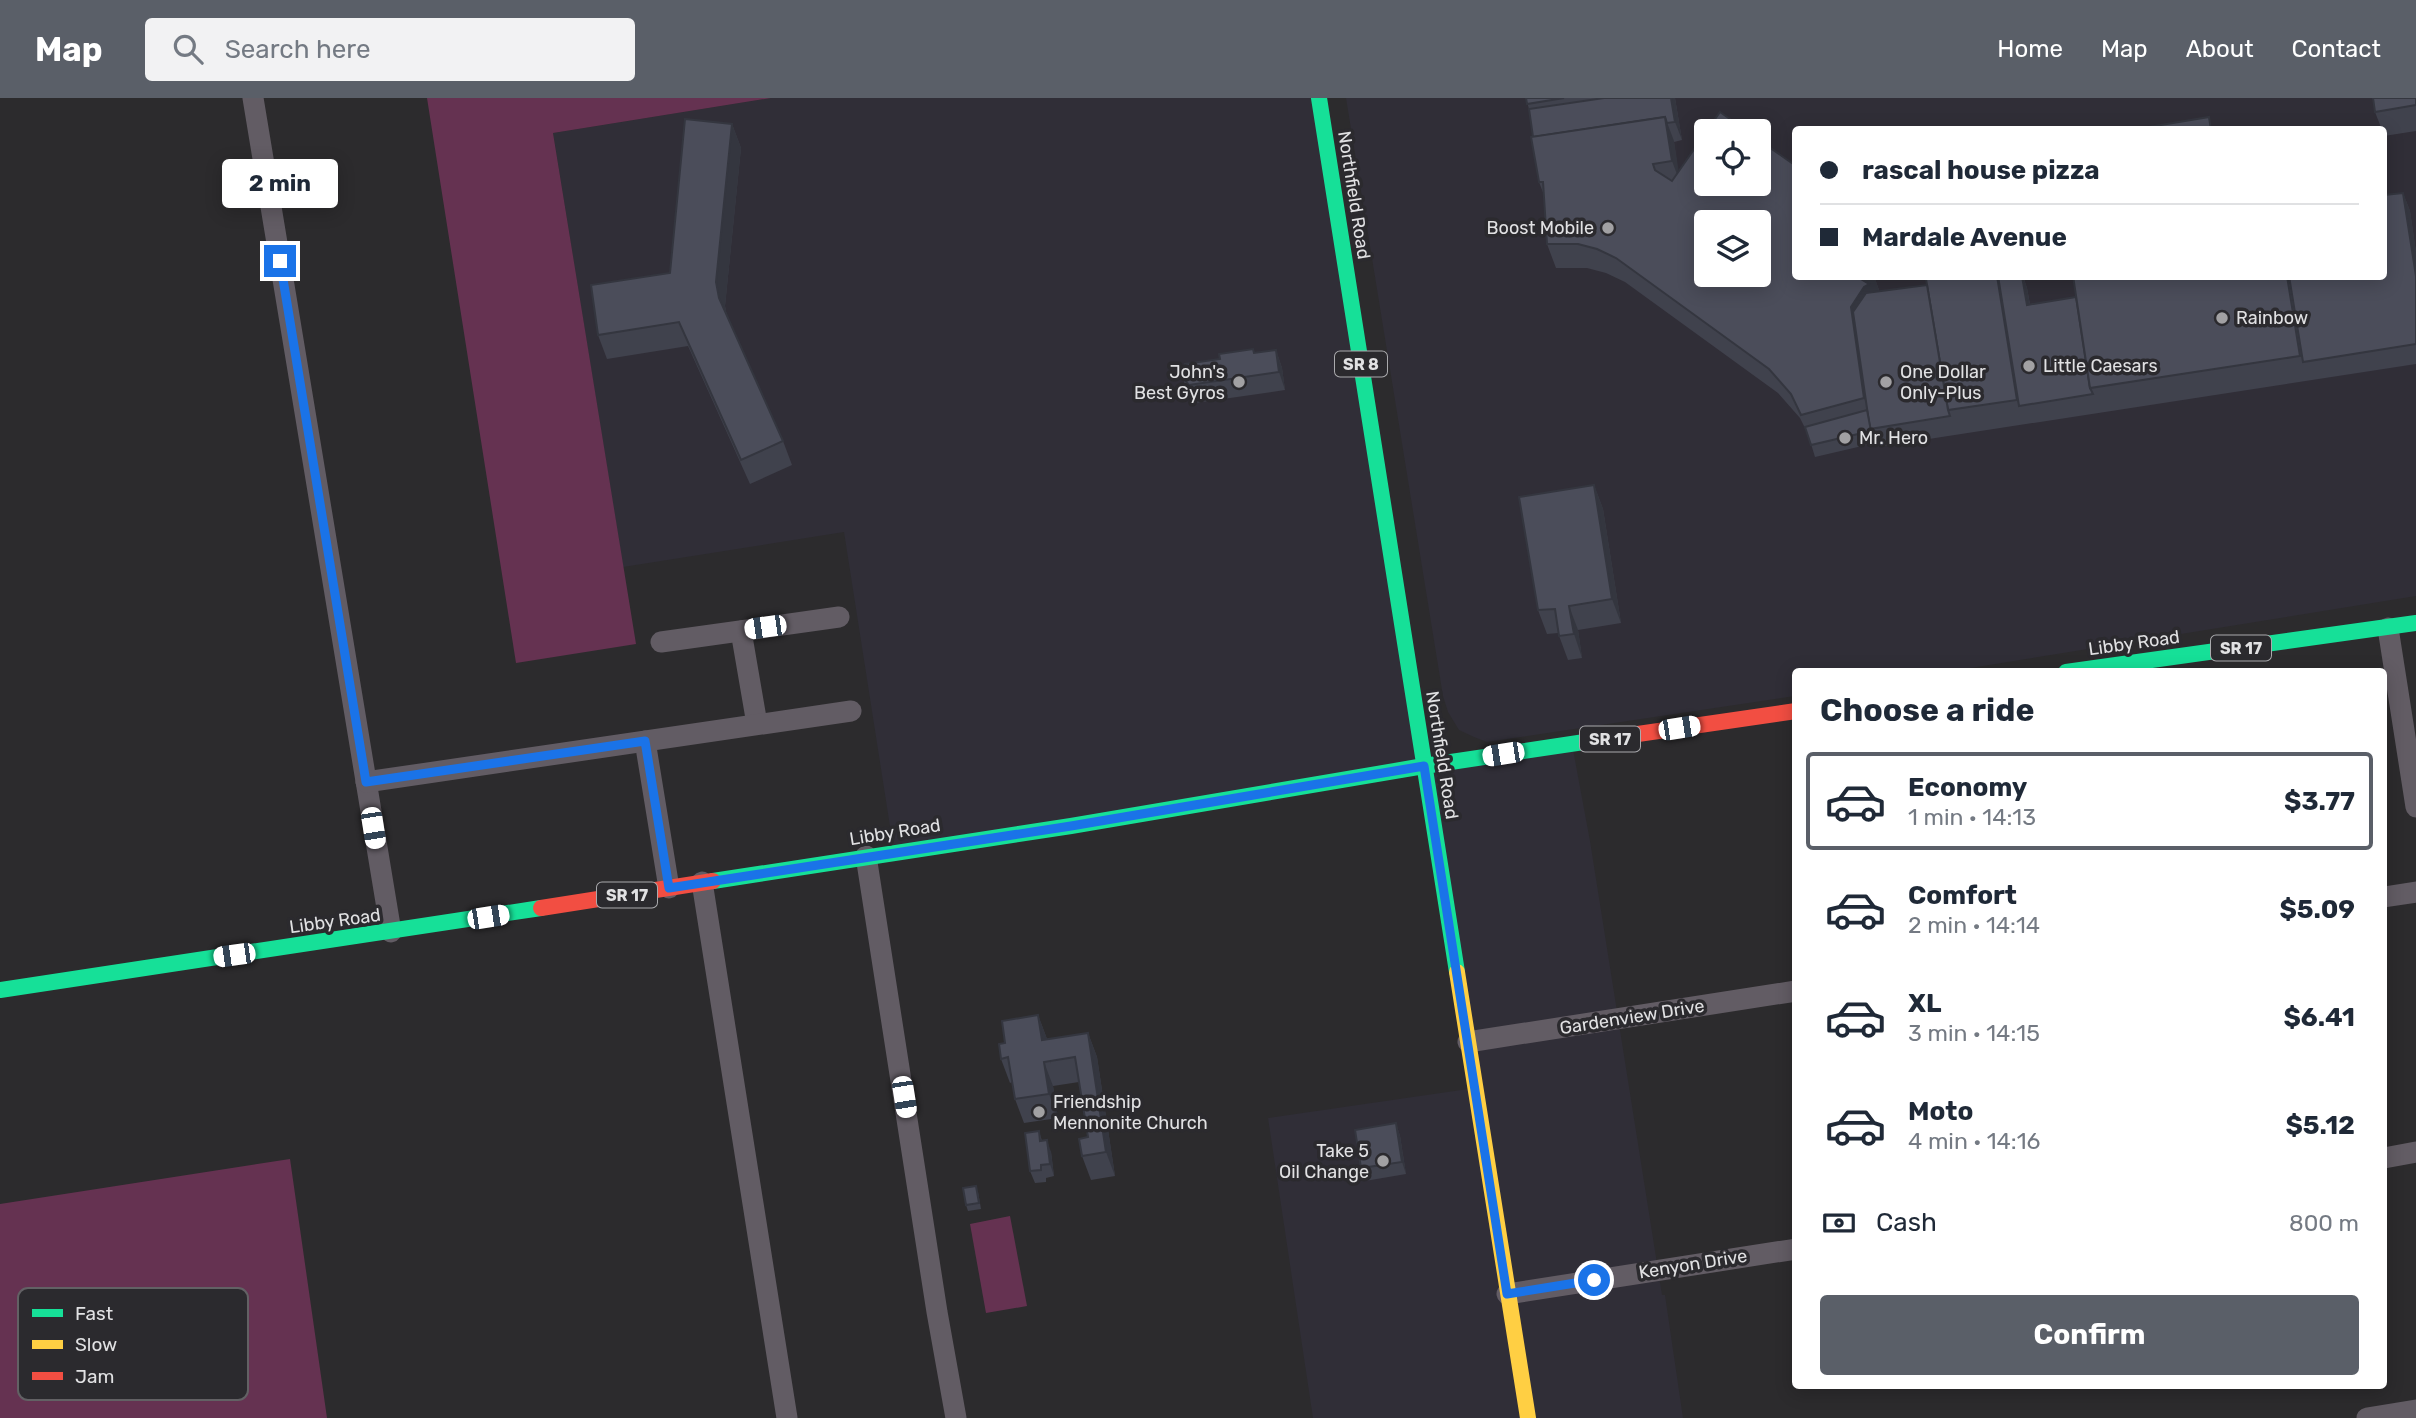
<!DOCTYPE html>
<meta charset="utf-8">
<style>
:root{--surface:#fff;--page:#f2f2f3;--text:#1f2937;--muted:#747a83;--line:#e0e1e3;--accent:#5a5f68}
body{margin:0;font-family:Rubik,sans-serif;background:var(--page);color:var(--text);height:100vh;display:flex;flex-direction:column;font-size:26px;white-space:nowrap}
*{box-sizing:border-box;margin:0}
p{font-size:23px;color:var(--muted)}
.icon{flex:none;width:38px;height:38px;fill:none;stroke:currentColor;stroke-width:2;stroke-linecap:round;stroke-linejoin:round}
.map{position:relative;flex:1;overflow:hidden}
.sheet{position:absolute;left:1792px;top:570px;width:595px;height:721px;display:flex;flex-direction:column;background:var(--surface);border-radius:7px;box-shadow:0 4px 18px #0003}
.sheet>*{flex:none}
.banner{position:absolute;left:1792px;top:28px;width:595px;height:154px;border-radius:7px;box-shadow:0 4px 18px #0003;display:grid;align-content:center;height:154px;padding:0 28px;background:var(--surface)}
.fabs{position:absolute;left:1694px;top:21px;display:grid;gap:14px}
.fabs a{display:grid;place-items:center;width:77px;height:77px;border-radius:7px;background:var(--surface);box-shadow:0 4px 18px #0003;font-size:35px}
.end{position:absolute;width:32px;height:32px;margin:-16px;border:9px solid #1a73e8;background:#fff;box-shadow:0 0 0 4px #fff}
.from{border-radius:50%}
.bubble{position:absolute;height:49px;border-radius:7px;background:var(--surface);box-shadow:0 4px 18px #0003;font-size:23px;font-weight:700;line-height:49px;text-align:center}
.car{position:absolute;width:21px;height:42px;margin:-21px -10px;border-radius:9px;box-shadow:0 0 5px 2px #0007;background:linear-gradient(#fff 24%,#345 0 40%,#fff 0 76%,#345 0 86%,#fff 0)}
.banner b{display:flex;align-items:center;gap:24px;height:66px;font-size:26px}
.banner b+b{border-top:2px solid var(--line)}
.banner i{width:18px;height:18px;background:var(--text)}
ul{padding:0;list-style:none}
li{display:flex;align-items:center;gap:21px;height:98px;margin:0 14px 10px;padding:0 14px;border:4px solid transparent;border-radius:7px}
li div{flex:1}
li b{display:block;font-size:26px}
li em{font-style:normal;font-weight:700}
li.on{border-color:var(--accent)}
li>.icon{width:63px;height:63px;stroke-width:1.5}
h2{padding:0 28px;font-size:32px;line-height:84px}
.pay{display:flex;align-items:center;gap:18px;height:77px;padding:0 28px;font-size:26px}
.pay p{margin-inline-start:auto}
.primary-button{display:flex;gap:14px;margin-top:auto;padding:14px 28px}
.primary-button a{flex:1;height:80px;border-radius:7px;background:var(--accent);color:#fff;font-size:28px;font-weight:700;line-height:80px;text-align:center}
header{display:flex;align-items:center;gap:42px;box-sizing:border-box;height:98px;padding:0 35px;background:var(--accent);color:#fff}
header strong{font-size:33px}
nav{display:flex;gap:38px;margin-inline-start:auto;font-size:24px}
.search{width:490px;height:63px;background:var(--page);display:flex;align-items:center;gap:18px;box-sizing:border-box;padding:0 24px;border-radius:7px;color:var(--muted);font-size:26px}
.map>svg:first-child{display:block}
.built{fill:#302e37;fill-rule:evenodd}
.green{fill:#653251}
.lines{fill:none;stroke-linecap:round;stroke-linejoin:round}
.street{stroke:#625c64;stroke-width:21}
.fast{stroke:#16e098;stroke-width:16}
.slow{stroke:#ffcf43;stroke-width:16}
.jam{stroke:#f24e42;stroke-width:16}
.wall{fill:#40424d}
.shaded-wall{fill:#34363f}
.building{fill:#4b4d5a;stroke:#34363f;stroke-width:2;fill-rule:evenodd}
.route{stroke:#1a73e8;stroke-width:9}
.poi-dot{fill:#a2a1a3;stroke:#2b2a2e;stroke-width:2.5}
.labels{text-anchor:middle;stroke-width:7;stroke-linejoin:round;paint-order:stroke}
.shield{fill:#2b2a2e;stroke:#aaaaad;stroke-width:2}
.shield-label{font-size:16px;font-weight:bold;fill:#e1e1e3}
.street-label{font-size:18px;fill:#e1e1e3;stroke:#2b2a2e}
.poi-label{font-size:18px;fill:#e1e1e3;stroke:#2b2a2e;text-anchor:start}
.key{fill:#2b2a2e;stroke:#626164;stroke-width:2}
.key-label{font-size:19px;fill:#e1e1e3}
</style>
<header>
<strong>Map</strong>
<div class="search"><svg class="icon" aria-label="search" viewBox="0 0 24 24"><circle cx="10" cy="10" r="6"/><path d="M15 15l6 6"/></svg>Search here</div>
<nav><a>Home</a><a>Map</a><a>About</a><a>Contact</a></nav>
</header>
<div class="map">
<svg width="2416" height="1320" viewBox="0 0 2416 1320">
<rect width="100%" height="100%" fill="#2c2b2d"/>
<!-- built -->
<g class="built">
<path d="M771,0H1319L1424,668L1572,646L1590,743L1662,1197H1665L1683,1320H1313L1268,1020L1475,990L1424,669L894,754L844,434L623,469L553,35Z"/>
<path d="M1346,0H2416V498L1946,574H1796L1795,598L1487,644L1474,639L1459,632L1448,614L1443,598ZM1796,32H2384V178H1796ZM1706,33H1759V86H1706ZM1706,124H1759V177H1706Z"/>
</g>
<!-- green -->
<g class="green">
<path d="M427,0H771L553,35L636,546L516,565Z"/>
<path d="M290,1061L327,1320H0V1106Z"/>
<path d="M1010,1118L1027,1208L986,1215L970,1126Z"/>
</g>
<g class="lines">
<!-- street -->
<g class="street">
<path d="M253,0L391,834"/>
<path d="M2388,530L2416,709"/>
<path d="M741,533L757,626"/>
<path d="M661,544L839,519"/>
<path d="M645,643L669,790"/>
<path d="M366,684L851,613"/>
<path d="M866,758L937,1214L956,1320"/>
<path d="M702,784L787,1320"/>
<path d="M2384,799L2416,794"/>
<path d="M1468,944L1796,893"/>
<path d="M2384,1060L2416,1054"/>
<path d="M1507,1196L1796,1151"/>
<path d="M2367,1320L2416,1312"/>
</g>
<!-- fast -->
<g class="fast">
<path d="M1319,0L1457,874"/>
<path d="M2066,574L2416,525"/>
<path d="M713,783L1071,728L1424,668L1631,637"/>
<path d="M0,892L541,810"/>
</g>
<!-- slow -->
<path class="slow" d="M1457,874L1528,1320"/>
<!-- jam -->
<g class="jam">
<path d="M1631,637L1796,613"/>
<path d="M541,810L713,783"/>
</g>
</g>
<!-- wall -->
<g class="wall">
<path d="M1526,0H1675L1682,42L1674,44L1678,73L1796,178H1874L1879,192L1878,194L1927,187L1940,178H2023L2027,190L2030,206L2384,178L2403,95L2410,113L2416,154V266L1877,349L1875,345L1815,359L1808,336L1800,320L1778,295L1625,184L1606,175L1587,170H1556L1547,146L1544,97L1539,84L1529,11Z"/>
<path d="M2416,0V33L2384,38V32H2382L2375,14Z"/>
<path d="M732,26L741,50L725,208L727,218L783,343L792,367L750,386L688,248L607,261L598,237L670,175Z"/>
<path d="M1276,252L1282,270L1285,292L1195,305L1188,296L1182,278L1220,261Z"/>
<path d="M1594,387L1603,411L1621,525L1578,532L1582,560L1568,562L1558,535L1547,536L1538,512Z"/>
<path d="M1038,917L1047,941L1088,935L1097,959L1115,1078L1091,1082L1082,1058L1088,1039L1079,984L1053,988L1058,1020L1024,1025L1015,1001L1012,984L1010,985L1001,961L1005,945Z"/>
<path d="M1396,1025L1400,1038L1406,1076L1365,1083L1361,1070Z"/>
<path d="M1039,1033L1042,1043L1051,1054L1054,1078L1046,1080V1084L1035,1085L1030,1073Z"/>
<path d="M978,1094L981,1111L968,1113L966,1107Z"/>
</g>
<!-- shaded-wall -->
<g class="shaded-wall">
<path d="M1671,0H1675L1682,42L1675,24Z"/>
<path d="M1665,19L1674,43L1681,87L1672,63Z"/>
<path d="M732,26L741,50L725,208L728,224L719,200L716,184Z"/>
<path d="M2403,95L2410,113L2416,154V178Z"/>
<path d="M1862,178H1874L1879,192L1874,199L1869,312L1864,300L1851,209Z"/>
<path d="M1997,178H1999L2019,308L2017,302Z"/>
<path d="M2022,178H2023L2027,190L2033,225L2027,207Z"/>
<path d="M1276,252L1282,270L1285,292L1279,274Z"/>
<path d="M1594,387L1603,411L1621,525L1612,501Z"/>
<path d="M1569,508L1578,532L1582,560L1574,536Z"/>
<path d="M1038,917L1047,941L1051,966L1042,942Z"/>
<path d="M1088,935L1097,959L1115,1078L1106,1054Z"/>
<path d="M1044,964L1053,988L1058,1020L1049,996Z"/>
<path d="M1396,1025L1400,1038L1406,1076L1402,1064Z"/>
<path d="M1047,1042L1051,1054L1054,1078L1050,1066Z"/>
</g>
<!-- building -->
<g class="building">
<path d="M1526,0H1564L1527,6Z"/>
<path d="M1604,0H1671L1675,24L1667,25L1665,19L1533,39L1529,11Z"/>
<path d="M2373,0H2416V7L2375,14Z"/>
<path d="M1720,14L1747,33H1706V86H1759V42L1796,68V178H1862L1861,181L1869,186L1864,189L1851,209L1864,300L1801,317L1791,296L1769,271L1616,160L1597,151L1578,146H1547L1543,84H1539L1531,39L1665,19L1672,63L1653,66L1655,72L1672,83ZM1706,124H1759V177H1706Z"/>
<path d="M2209,19L2211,32H2131Z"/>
<path d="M685,21L732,26L716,184L719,200L783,343L741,362L679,224L598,237L591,187L670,175Z"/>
<path d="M2403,95L2416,178V246L2303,264L2289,178H2384V97Z"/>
<path d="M1940,178H1997L2017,302L1948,312L1926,181Z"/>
<path d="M1998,178H2022L2027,207L2076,199L2090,290L2093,296L2019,308Z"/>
<path d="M2073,178H2287L2300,258L2090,290Z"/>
<path d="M1927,187L1948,312L1950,318L1870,331L1853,214L1866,195Z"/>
<path d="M1253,251L1254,255L1276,252L1279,274L1189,287L1182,278L1185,266L1220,261L1219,256Z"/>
<path d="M1867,312L1871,333L1811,347L1805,329Z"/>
<path d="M1594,387L1612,501L1569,508L1574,536L1559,538L1555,511L1538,512L1519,399Z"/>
<path d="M1038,917L1042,942L1088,935L1106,1054L1082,1058L1079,1041L1088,1039L1075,959L1044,964L1049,996L1015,1001L1008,959L1001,961L999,946L1005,945L1002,923Z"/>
<path d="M1396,1025L1402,1064L1361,1070L1355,1032Z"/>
<path d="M1039,1033L1040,1043L1047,1042L1050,1066L1041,1067V1072L1030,1073L1025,1035Z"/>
<path d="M976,1088L979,1105L966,1107L963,1090Z"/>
</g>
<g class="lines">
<!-- route -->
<path class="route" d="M280,163L366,684L645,643L669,790L1071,728L1424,668L1507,1196L1594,1182"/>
</g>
<!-- markers -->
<g class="poi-dot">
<circle cx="1608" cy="130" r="7"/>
<circle cx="2222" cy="220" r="7"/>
<circle cx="2029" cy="268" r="7"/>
<circle cx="1239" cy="284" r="7"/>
<circle cx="1886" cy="284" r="7"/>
<circle cx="1845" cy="340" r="7"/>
<circle cx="1039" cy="1014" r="7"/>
<circle cx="1383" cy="1063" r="7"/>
</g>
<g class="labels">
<!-- shield labels -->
<g class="shield">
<rect x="1335" y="253.5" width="52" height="25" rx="5"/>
<rect x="2211" y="537.5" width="60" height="25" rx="5"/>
<rect x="1580" y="628.5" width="60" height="25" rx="5"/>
<rect x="597" y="784.5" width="60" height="25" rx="5"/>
</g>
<g class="shield-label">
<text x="1361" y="272">SR 8</text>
<text x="2241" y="556">SR 17</text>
<text x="1610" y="647">SR 17</text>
<text x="627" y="803">SR 17</text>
</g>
<!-- street labels -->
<g class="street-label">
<text transform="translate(1354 97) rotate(81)" y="6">Northfield Road</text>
<text transform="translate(2134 545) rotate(-8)" y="6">Libby Road</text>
<text transform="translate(1442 657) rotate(81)" y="6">Northfield Road</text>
<text transform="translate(895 734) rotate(-9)" y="6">Libby Road</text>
<text transform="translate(335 823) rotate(-8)" y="6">Libby Road</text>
<text transform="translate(1632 919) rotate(-9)" y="6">Gardenview Drive</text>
<text transform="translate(1693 1166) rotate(-9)" y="6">Kenyon Drive</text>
</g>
<!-- poi labels -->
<g class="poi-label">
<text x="1594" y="136" text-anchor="end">Boost Mobile</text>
<text x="2236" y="226">Rainbow</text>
<text x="2043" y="274">Little Caesars</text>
<text x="1225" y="280" text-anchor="end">John's<tspan x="1225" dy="21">Best Gyros</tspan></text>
<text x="1900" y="280">One Dollar<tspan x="1900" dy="21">Only-Plus</tspan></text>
<text x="1859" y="346">Mr. Hero</text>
<text x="1053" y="1010">Friendship<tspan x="1053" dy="21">Mennonite Church</tspan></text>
<text x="1369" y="1059" text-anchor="end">Take 5<tspan x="1369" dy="21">Oil Change</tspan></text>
</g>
</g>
<!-- legend -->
<rect x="18" y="1190" width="230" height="112" rx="10" class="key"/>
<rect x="32" y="1211" width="31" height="8" fill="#16e098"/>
<rect x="32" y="1242" width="31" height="9" fill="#ffcf43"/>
<rect x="32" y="1274" width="31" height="8" fill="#f24e42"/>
<g class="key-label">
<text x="75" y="1222">Fast</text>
<text x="75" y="1253">Slow</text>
<text x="75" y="1285">Jam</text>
</g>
</svg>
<div class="fabs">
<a><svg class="icon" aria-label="locate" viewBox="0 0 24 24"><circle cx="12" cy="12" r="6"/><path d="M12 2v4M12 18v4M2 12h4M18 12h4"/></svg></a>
<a><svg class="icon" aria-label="layers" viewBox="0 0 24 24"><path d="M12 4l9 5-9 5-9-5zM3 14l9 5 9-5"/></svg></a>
</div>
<i class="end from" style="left:1594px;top:1182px"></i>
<i class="end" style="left:280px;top:163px"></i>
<div class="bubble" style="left:222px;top:61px;width:116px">2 min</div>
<i class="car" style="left:765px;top:529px;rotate:262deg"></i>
<i class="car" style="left:1679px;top:630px;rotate:81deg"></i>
<i class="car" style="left:1503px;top:656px;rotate:261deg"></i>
<i class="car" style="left:373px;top:730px;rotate:171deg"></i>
<i class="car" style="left:488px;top:819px;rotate:81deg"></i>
<i class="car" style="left:234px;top:857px;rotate:262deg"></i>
<i class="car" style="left:904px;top:999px;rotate:171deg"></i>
<div class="banner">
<b><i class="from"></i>rascal house pizza</b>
<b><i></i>Mardale Avenue</b>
</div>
<section class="sheet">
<h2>Choose a ride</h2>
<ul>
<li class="on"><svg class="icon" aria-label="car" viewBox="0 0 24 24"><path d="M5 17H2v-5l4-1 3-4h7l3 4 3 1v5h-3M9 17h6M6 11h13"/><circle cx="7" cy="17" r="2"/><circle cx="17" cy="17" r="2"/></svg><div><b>Economy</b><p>1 min · 14:13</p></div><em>$3.77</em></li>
<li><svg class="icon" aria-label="car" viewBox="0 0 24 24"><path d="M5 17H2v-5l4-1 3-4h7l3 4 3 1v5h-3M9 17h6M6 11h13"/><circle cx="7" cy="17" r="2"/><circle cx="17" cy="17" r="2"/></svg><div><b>Comfort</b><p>2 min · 14:14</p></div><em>$5.09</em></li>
<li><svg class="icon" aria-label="car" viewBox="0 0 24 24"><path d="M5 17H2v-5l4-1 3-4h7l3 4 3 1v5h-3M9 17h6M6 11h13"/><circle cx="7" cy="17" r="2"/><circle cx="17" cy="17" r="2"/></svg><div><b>XL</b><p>3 min · 14:15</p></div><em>$6.41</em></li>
<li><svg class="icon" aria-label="car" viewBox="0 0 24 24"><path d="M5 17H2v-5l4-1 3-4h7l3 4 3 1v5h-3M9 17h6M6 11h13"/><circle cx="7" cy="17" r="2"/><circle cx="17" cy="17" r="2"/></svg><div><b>Moto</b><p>4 min · 14:16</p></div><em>$5.12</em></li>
</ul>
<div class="pay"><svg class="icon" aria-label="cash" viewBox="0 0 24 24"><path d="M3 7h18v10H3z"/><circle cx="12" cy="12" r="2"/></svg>Cash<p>800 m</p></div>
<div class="primary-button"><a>Confirm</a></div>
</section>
</div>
